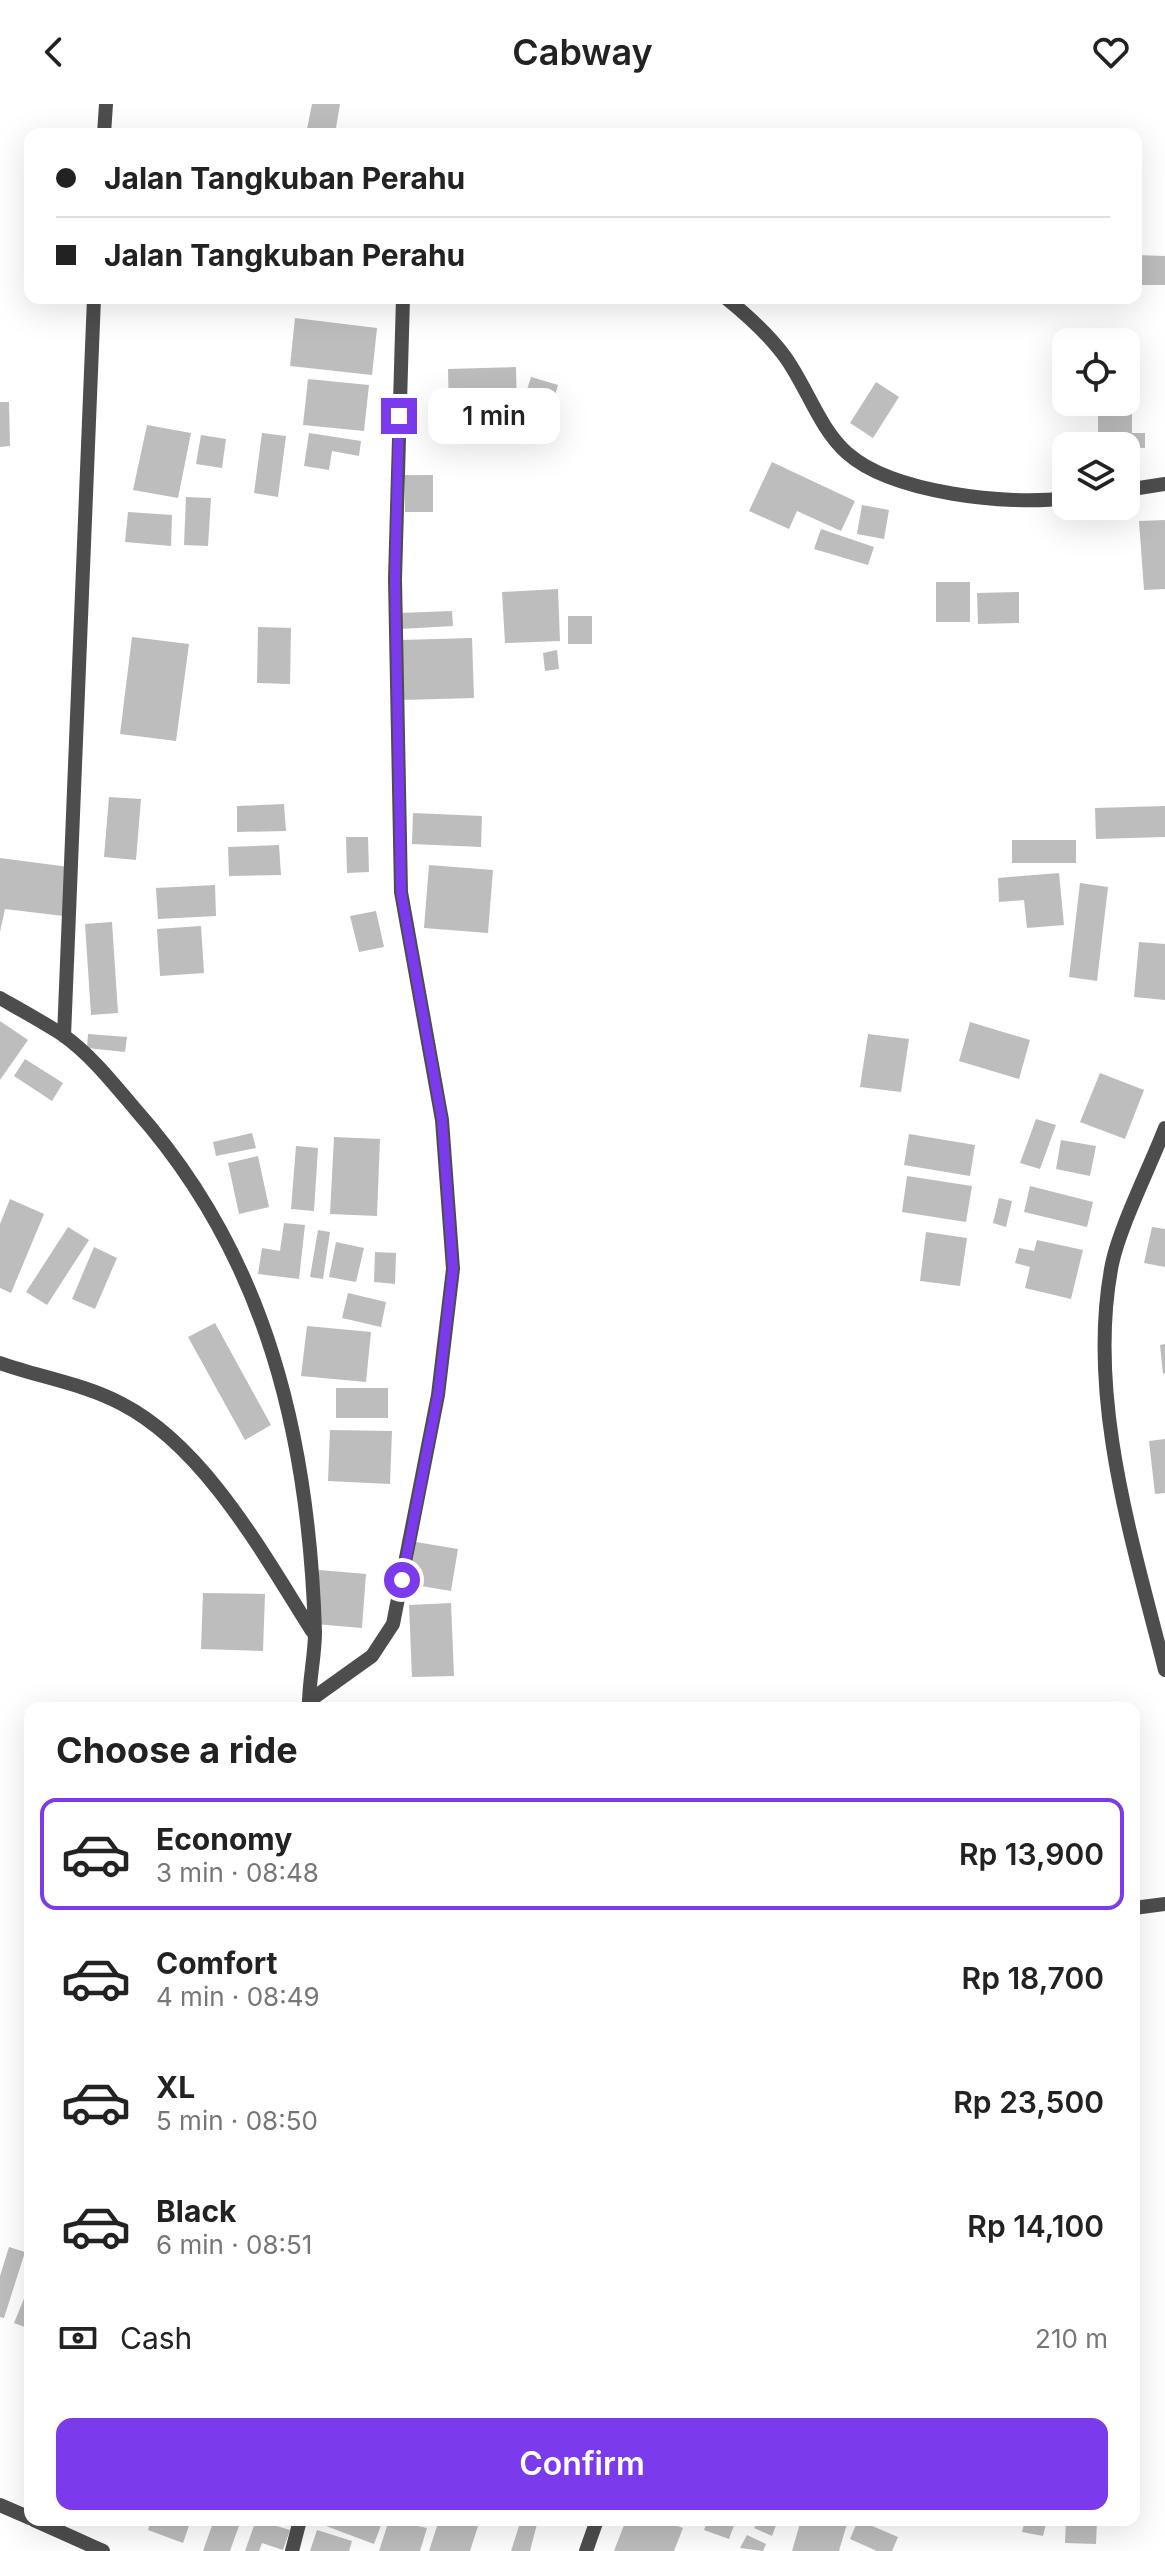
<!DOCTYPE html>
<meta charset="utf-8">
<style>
:root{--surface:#fff;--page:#f6f6f6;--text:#222;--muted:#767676;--line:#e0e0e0;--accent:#7c3aed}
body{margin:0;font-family:Inter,sans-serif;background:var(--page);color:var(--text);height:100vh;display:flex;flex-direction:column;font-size:30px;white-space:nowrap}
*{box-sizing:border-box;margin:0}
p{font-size:26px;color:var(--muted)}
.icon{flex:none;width:44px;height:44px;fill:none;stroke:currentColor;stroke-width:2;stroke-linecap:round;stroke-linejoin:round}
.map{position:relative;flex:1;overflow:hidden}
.panel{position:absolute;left:24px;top:1598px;width:1116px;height:824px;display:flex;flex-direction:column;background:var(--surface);border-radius:16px;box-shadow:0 8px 32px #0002}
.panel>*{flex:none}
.top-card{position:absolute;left:24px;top:24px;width:1118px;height:176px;border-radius:16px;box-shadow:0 8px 32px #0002;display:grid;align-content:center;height:176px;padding:0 32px;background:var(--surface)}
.controls{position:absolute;left:1052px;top:224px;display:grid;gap:16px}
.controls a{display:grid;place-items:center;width:88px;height:88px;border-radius:16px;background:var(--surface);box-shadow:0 8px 32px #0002;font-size:40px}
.end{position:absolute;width:36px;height:36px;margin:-18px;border:10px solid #7c3aed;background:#fff;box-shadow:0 0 0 4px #fff}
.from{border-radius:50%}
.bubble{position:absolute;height:56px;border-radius:16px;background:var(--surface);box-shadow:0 8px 32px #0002;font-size:26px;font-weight:600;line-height:56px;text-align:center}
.top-card b{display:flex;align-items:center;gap:28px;height:76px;font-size:30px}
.top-card b+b{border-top:2px solid var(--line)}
.top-card i{width:20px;height:20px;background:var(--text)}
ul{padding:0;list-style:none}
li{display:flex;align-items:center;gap:24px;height:112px;margin:0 16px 12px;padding:0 16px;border:4px solid transparent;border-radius:16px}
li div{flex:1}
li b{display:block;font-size:30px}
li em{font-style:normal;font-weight:600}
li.current{border-color:var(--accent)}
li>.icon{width:72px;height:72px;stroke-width:1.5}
h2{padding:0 32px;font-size:36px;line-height:96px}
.pay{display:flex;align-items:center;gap:20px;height:88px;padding:0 32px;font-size:30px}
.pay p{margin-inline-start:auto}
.primary-button{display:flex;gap:16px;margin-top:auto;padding:16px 32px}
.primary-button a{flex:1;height:92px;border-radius:16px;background:var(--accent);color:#fff;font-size:32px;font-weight:600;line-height:92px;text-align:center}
header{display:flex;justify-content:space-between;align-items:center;height:104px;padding:0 32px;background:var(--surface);font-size:36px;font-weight:600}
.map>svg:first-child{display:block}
.building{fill:#bdbdbd}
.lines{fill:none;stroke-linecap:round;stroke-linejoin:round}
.minor{stroke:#4d4d4d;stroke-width:14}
.route{stroke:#7c3aed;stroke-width:10}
</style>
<header><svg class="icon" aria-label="back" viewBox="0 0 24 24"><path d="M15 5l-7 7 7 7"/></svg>Cabway<svg class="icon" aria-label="heart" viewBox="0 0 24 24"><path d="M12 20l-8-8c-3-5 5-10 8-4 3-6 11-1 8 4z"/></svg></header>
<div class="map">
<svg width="1165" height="2447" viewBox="0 0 1165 2447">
<rect width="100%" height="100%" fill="#fff"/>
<!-- building -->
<g class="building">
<path d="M312,0H340L335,30H306Z"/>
<path d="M1136,151L1165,152V181H1136Z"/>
<path d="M295,214L377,224L372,271L290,262Z"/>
<path d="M516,263L517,310L449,311L448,265Z"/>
<path d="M1126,271H1132V329H1145V344L1098,342V298H1126Z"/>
<path d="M531,273L558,281L552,303L524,295Z"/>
<path d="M308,275L369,281L364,327L303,321Z"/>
<path d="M876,278L899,293L873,334L850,319Z"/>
<path d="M0,298H9L10,342L0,343Z"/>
<path d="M147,321L191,329L178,394L133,386Z"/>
<path d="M262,329L286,332L278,393L254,389Z"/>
<path d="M309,329L361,337L359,352L332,347L329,366L304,362Z"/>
<path d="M201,331L226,335L222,364L196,360Z"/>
<path d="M772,358L855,397L841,427L797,407L789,425L749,407Z"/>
<rect x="405" y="371" width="28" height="37"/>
<path d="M186,393L211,394L208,442L184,441Z"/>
<path d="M862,401L889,406L884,435L857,430Z"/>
<path d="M128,408L172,411L171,442L125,438Z"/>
<path d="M1165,416V485L1144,486L1139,417Z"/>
<path d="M821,425L874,443L868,461L814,445Z"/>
<rect x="936" y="478" width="34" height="40"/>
<path d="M558,485L560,537L505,539L502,488Z"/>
<path d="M1019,488V519L978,520L977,489Z"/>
<path d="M452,507L453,522L400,525L399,509Z"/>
<rect x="568" y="512" width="24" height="28"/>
<path d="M258,523L291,524L290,580L257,579Z"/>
<path d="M132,533L189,540L176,637L120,630Z"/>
<path d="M472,534L474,594L402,596L401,536Z"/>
<path d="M557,546L559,565L545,567L543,549Z"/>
<path d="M109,693L141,695L136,756L104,753Z"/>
<path d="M284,700L286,727L237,728V702Z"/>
<path d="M1165,702V733L1096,735L1095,704Z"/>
<path d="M413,709L482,712L481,743L412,740Z"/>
<path d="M346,733H368L369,768L347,769Z"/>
<rect x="1012" y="736" width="64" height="23"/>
<path d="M279,741L281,771L229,772L228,743Z"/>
<path d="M0,754L69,763L63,812L5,805L0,828Z"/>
<path d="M429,761L493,766L488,829L424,824Z"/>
<path d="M1059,769L1064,821L1027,824L1024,796L999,798L998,774Z"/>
<path d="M1080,779L1108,783L1097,877L1069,873Z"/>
<path d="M215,781L216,812L158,815L156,784Z"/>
<path d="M376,807L384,843L359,848L350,812Z"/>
<path d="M112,818L118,909L91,911L85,820Z"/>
<path d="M201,822L204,869L160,872L157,825Z"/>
<path d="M1139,838L1165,840V896L1134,893Z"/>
<path d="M0,917L28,936L0,976Z"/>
<path d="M970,918L1030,936L1019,975L959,957Z"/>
<path d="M88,930L127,933L125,948L87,944Z"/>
<path d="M868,930L909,935L901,988L860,983Z"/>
<path d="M25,955L63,979L52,997L14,972Z"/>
<path d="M1100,969L1144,986L1125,1035L1080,1018Z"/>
<path d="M1036,1015L1056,1021L1040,1065L1020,1059Z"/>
<path d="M252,1029L256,1044L216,1052L213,1038Z"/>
<path d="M909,1030L975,1041L970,1072L904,1061Z"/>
<path d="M334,1033L380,1035L377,1112L330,1110Z"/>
<path d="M1061,1036L1096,1042L1090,1072L1056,1065Z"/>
<path d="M296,1042L318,1044L314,1107L291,1105Z"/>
<path d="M258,1052L269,1103L239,1110L228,1059Z"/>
<path d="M907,1072L972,1082L966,1118L902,1108Z"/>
<path d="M1030,1082L1093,1098L1087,1123L1024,1108Z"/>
<path d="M999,1094L1012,1097L1006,1123L993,1119Z"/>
<path d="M10,1095L44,1110L11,1189L0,1184V1120Z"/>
<path d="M284,1119L305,1121L299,1175L258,1170L262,1144L280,1147Z"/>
<path d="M68,1123L89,1136L47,1201L26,1188Z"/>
<path d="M1152,1123L1165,1125V1163L1144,1159Z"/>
<path d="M318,1126L330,1128L323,1175L310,1173Z"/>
<path d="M926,1128L967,1134L960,1182L920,1177Z"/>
<path d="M1037,1136L1083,1146L1071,1195L1025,1184L1030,1163L1015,1159L1019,1144L1034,1147Z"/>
<path d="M336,1138L364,1144L356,1178L329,1173Z"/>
<path d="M94,1143L117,1154L95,1205L72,1195Z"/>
<path d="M375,1148L396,1149L395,1180L374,1178Z"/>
<path d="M348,1189L386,1198L381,1223L342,1214Z"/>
<path d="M215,1219L271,1321L245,1336L188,1233Z"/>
<path d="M307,1222L371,1228L366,1278L301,1272Z"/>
<path d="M1165,1240V1269L1163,1270L1160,1241Z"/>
<rect x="336" y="1284" width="52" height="30"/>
<path d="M330,1326L392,1327L390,1380L328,1377Z"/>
<path d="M1165,1335V1389L1155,1390L1149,1337Z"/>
<path d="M416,1438L458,1445L451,1487L409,1480Z"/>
<path d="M319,1466L366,1470L362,1524L315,1520Z"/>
<path d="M203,1489L265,1490L263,1547L201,1545Z"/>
<path d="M451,1499L454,1572L412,1573L409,1501Z"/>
<path d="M9,2143L25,2148L4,2214L0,2213V2172Z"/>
<path d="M30,2180V2225L14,2219Z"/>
<path d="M151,2416H191L183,2439L148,2426Z"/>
<path d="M214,2416H241L230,2447H203Z"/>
<path d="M256,2416L290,2426L283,2446L262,2439L259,2447H245Z"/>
<path d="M320,2416H383L374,2440L318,2419Z"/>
<path d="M389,2416L427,2424L420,2447H379Z"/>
<path d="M439,2416H480L470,2447H429Z"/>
<path d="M521,2416L537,2420L530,2447H511Z"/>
<path d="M626,2416H662L683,2424L674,2447H614Z"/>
<path d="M708,2416H736L729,2435L704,2426Z"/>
<path d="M758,2416H778L772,2432L754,2424Z"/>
<path d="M801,2416H848L839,2447H792Z"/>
<path d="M858,2416L898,2433L892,2447H877L850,2435Z"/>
<path d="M1025,2416H1047L1043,2432L1022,2428Z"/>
<path d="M1066,2416H1097L1096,2440L1065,2439Z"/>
<path d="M317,2426L352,2437L349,2447H310Z"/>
<path d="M747,2431L766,2440L763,2447L740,2444Z"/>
</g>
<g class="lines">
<!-- minor -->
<g class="minor">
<path d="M104,30L106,0"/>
<path d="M726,194C747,211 767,229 783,250C806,280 818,323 847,349C892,389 1008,402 1066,394"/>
<path d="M1126,386L1165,380"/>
<path d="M0,894C21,906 43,918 63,931C91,951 113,979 135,1005C267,1153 309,1334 315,1528C315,1552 309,1576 309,1600"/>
<path d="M64,932L94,194"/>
<path d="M1165,1024C1150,1063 1120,1122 1112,1160C1086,1292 1133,1439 1165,1566"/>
<path d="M0,1259C39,1273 85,1280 122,1300C205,1343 263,1450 312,1527"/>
<path d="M309,1597L372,1552L393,1520L438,1291L453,1165L442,1016L401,788L395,475L403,194"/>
<path d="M1134,1804L1165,1800"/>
<path d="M0,2401L30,2414"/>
<path d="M34,2416L103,2447"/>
<path d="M292,2447L300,2416"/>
<path d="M586,2447L597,2416"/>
</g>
</g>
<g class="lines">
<!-- route -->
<path class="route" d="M399,312L395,475L401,788L442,1016L453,1165L438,1291L402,1476"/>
</g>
</svg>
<div class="controls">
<a><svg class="icon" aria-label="locate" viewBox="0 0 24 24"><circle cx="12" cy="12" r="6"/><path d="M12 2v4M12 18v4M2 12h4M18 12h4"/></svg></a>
<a><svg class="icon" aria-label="layers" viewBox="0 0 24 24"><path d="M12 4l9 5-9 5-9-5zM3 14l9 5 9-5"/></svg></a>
</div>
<i class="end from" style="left:402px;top:1476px"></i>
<i class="end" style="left:399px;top:312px"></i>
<div class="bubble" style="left:428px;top:284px;width:132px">1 min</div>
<div class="top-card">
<b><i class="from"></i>Jalan Tangkuban Perahu</b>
<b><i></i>Jalan Tangkuban Perahu</b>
</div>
<section class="panel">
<h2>Choose a ride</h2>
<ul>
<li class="current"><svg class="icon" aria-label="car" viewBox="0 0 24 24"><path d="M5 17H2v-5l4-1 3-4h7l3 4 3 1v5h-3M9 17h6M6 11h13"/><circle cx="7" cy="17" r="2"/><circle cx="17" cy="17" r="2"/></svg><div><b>Economy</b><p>3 min · 08:48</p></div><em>Rp 13,900</em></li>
<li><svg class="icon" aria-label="car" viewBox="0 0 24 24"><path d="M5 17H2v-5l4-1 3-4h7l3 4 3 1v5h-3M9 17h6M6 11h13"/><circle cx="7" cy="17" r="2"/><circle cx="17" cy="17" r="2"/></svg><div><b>Comfort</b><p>4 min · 08:49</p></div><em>Rp 18,700</em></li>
<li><svg class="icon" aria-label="car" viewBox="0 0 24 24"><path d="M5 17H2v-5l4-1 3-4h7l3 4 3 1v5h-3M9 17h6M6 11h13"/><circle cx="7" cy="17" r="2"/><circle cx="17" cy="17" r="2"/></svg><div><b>XL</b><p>5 min · 08:50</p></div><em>Rp 23,500</em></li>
<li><svg class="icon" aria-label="car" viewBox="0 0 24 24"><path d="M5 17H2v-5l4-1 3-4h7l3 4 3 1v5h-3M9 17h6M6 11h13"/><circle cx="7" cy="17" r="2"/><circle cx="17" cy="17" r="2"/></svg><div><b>Black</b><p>6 min · 08:51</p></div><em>Rp 14,100</em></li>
</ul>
<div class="pay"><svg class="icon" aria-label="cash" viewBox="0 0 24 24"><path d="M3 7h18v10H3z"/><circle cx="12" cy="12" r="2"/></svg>Cash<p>210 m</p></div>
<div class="primary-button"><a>Confirm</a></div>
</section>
</div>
